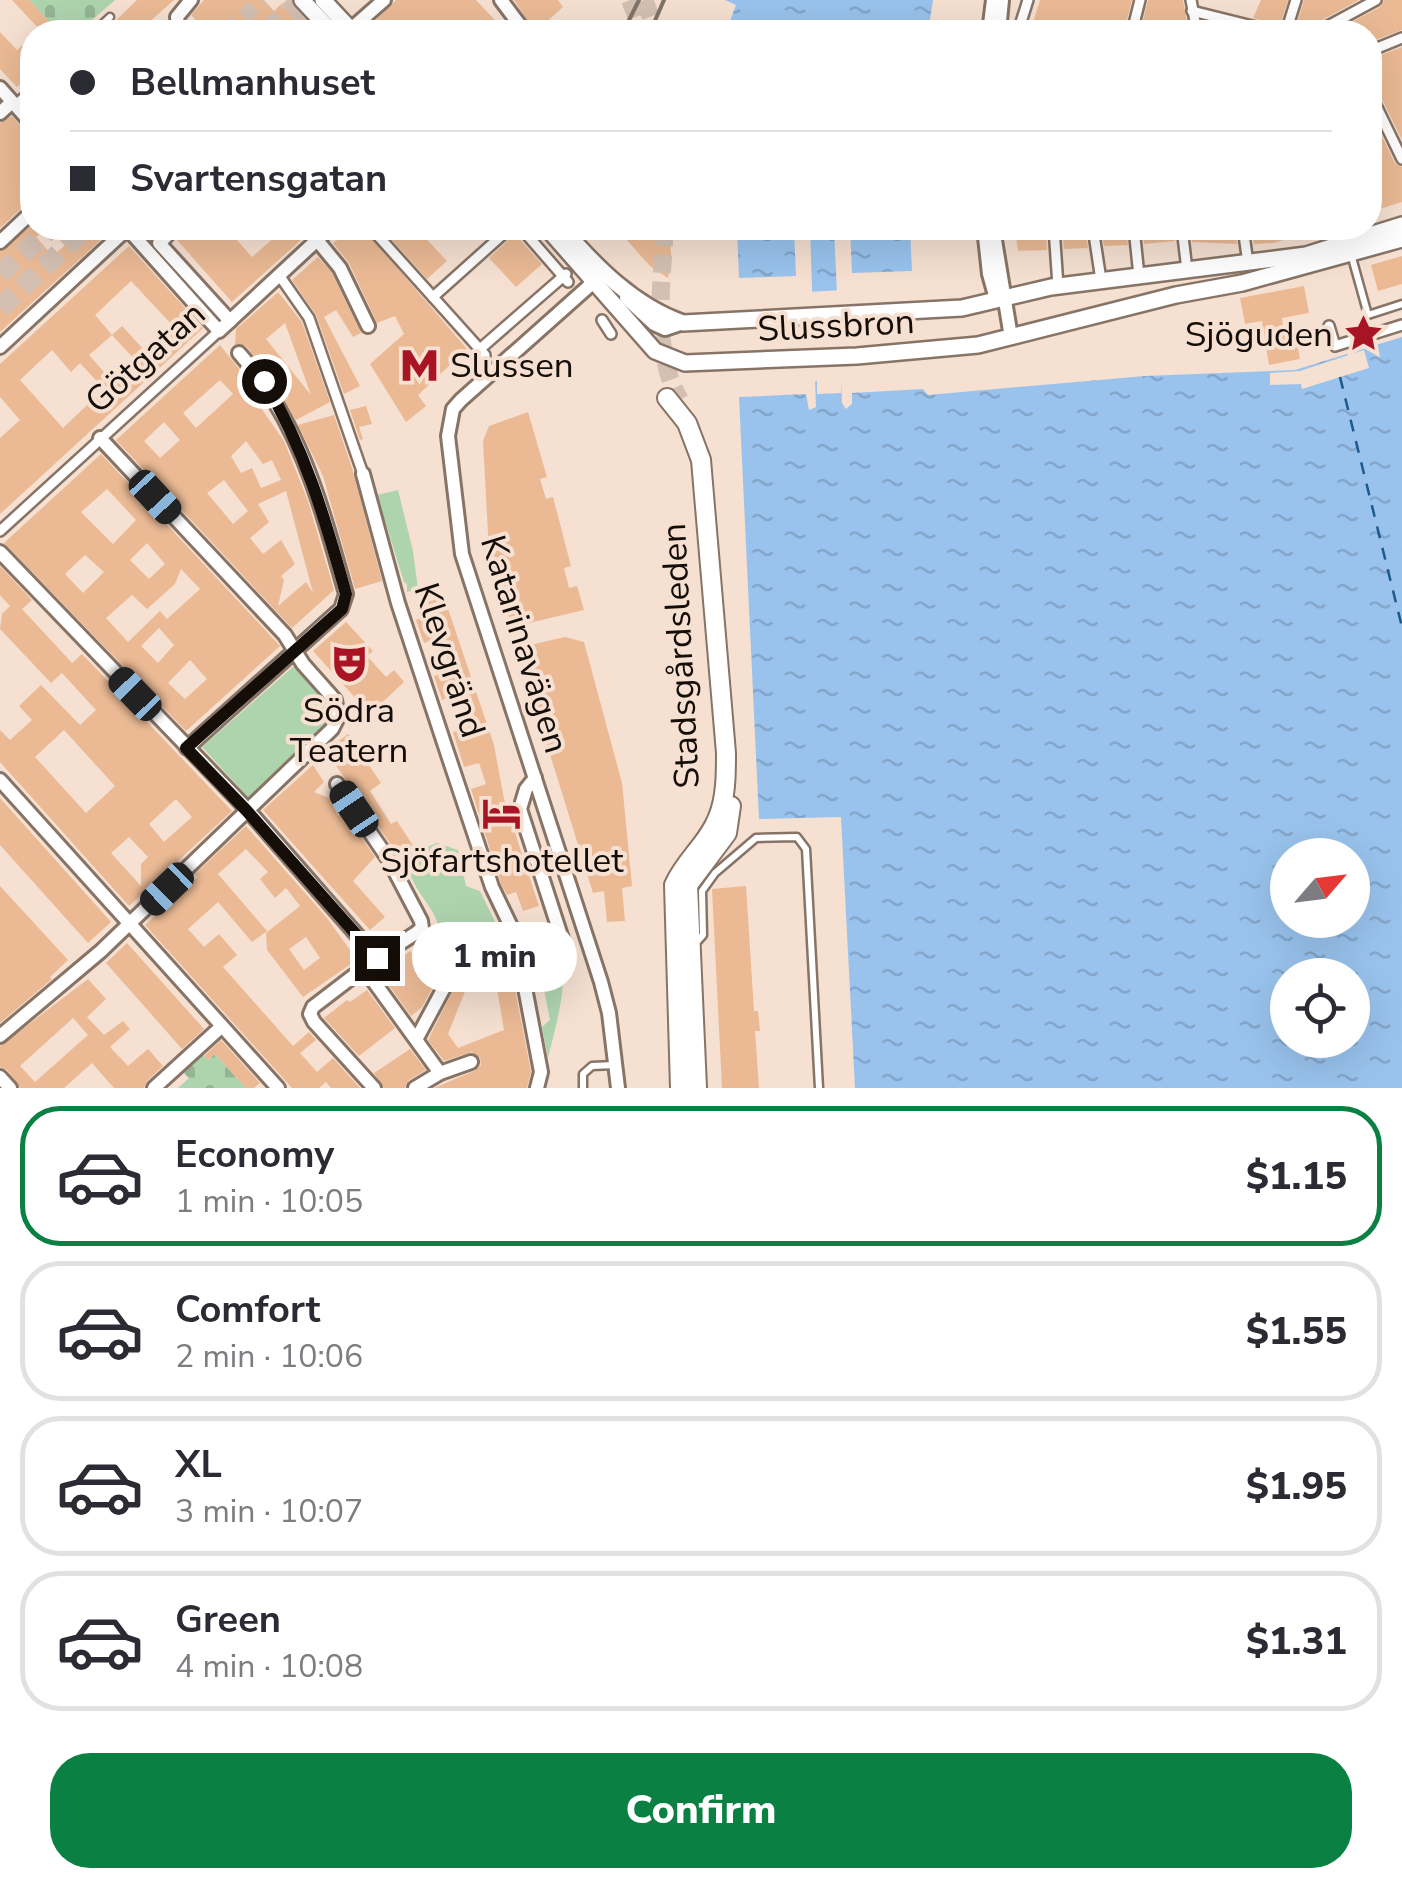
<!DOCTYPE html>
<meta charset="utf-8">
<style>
:root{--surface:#fff;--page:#f2f2f3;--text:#2b2b33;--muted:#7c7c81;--line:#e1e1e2;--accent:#0b8043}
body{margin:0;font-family:"Nunito Sans",sans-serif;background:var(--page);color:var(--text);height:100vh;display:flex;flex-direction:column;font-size:38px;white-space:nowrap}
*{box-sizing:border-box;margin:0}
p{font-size:32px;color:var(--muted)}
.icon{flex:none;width:55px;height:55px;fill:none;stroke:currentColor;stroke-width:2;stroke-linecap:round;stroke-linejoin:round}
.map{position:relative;height:1088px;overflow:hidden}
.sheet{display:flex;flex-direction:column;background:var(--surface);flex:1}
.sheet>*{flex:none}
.guide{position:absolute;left:20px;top:20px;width:1362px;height:220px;border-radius:40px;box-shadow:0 10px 40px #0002;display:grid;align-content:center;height:220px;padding:0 50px;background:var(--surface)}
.needle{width:65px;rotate:62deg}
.buttons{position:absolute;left:1270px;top:838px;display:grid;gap:20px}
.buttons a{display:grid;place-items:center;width:100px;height:100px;border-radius:50%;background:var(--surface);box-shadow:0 10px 40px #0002;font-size:50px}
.end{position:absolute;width:45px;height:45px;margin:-22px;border:12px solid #140d08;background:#fff;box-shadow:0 0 0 5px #fff}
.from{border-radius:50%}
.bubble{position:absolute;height:70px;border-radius:35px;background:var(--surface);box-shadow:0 10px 40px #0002;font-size:32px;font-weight:800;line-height:70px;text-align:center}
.car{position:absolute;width:30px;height:60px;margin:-30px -15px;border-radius:12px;box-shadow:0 0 8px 2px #0007;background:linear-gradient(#222 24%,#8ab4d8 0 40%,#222 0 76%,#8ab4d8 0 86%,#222 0)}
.guide b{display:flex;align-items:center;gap:35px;height:95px;font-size:38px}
.guide b+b{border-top:2px solid var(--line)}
.guide i{width:25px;height:25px;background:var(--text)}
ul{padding:18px 0 0;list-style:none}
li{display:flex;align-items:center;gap:30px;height:140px;margin:0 20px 15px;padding:0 30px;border:5px solid var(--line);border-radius:40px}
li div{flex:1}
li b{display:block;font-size:38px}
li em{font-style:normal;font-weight:800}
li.on{border-color:var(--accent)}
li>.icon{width:90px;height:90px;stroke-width:1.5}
.action{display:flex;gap:20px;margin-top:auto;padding:20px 50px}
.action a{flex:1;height:115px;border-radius:40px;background:var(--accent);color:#fff;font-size:40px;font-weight:800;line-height:115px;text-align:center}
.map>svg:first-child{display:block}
.green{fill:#aed4ae}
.cemetery{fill:url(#cemetery-stones)}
.water{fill:url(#water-ripples);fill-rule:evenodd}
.pier{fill:#f5e0d1}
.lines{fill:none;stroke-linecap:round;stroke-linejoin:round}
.ferry{stroke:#1c598d;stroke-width:2.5;stroke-dasharray:12 10;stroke-linecap:butt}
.building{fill:#ebba95;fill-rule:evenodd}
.tertiary-tunnel{stroke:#d3c0b3;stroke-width:15;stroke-dasharray:15 8;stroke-linecap:butt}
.secondary-tunnel{stroke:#d3c0b3;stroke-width:18;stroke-dasharray:18 9;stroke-linecap:butt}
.trunk-tunnel{stroke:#d3c0b3;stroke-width:20;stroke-dasharray:20 10;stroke-linecap:butt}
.service-casing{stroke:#877467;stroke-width:11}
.pedestrian-casing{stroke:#877467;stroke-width:14}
.minor-casing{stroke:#877467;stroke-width:18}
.tertiary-casing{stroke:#877467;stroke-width:20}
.secondary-casing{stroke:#877467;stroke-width:22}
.service{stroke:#fff;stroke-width:6}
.pedestrian{stroke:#fff;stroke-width:9}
.minor{stroke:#fff;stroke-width:12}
.tertiary{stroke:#fff;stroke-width:15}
.secondary{stroke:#fff;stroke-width:18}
.rail{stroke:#807369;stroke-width:4}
.route{stroke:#140d08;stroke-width:12}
.labels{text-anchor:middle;stroke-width:8;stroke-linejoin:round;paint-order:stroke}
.street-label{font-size:35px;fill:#140d08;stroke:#f5e0d1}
.poi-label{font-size:35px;fill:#140d08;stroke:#f5e0d1}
</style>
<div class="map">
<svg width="1402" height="1088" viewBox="0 0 1402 1088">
<defs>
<pattern id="cemetery-stones" width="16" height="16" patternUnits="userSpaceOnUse" patternTransform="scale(2.5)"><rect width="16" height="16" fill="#aed4ae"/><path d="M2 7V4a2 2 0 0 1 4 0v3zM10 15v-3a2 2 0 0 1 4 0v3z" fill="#95b594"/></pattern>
<pattern id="water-ripples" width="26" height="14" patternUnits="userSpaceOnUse" patternTransform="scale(2.5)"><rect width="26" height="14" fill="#99c3ed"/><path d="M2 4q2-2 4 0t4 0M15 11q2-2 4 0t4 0" fill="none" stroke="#83a6ca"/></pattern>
</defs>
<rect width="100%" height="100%" fill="#f5e0d1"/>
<!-- green -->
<g class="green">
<path d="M398,490L413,551L418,589L407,592V584L404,582L377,495Z"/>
<path d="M294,666C309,683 335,701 326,725L249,798L202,747Z"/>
<path d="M437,843L458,850L466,886L480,891L500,932L506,956L454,967L438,978L422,958C459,929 426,909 412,879C409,871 407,863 405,855Z"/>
<path d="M541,935H548L552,946L560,945C569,984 557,1020 548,1058L542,1027L550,1020L537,954L541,952Z"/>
</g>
<!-- cemetery -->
<g class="cemetery">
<path d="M29,0H115L78,32H59Z"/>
<path d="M202,1054L208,1060L215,1054L246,1088H178L189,1078L183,1072Z"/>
</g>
<!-- water -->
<g class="water">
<path d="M725,0H933L928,32H726L736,5Z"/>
<path d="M737,228H794L796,276L739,278Z"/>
<path d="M810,228H834L842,403L846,409L852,404V393L923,389L928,395L1145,376L1295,370L1402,337V1088H855L841,817L759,819L739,397L806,394L809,410L816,407ZM1288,855H1352V920H1288ZM1288,975H1352V1040H1288Z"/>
<path d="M850,228H910L912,271L852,273Z"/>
</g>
<!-- pier -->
<g class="pier">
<path d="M842,290L846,379L841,380V393L817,394V381H812L808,292Z"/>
<path d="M1364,350L1369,368L1302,389L1301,384L1270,385V373L1300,371Z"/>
</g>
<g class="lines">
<!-- ferry -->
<path class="ferry" d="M1340,377L1402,627"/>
</g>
<!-- building -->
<g class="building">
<path d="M12,0H29L59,32H42Z"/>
<path d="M137,0H174L147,24L154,32H113L108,28Z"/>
<path d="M204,0H264L274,11L281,4L307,32H207L191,15Z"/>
<path d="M396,0H476L506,32H377L371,25Z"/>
<path d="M514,0H558L563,7L535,32Z"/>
<path d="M1040,0H1132L1124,32H1030Z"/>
<path d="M1148,0H1183L1189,32H1140Z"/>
<path d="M1261,0H1288L1280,25L1253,18Z"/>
<path d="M1304,0H1359L1313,25L1309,32H1294Z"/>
<path d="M1384,0H1402V30L1370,42V32H1333L1380,7Z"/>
<path d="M0,32L17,50L32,36V73L17,87L0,69Z"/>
<path d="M1402,47V140L1377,89L1370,85V59Z"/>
<path d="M1370,112L1395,163L1402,167V202L1370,212Z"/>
<path d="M12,116L32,139V202L25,205L0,228V123Z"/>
<path d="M32,225L46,228L36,237L53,256L84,228H114L0,332V252Z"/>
<path d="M165,228H226L252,257L285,228H314L232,302L177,240V231Z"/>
<path d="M351,228H363L467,349L418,395L426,406L406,422L370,364L404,334L395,316L377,323L349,263L333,243Z"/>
<path d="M381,228H416L447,261L427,279Z"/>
<path d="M616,228H670L671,256L668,278L650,266Z"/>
<path d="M1015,228H1046L1047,250L1018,251Z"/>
<path d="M1062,228H1085L1088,248L1064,249Z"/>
<path d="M1101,228H1126L1128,245L1104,246Z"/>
<path d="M1142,228H1174L1175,241L1144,244Z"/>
<path d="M1190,228H1235L1237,244L1192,242Z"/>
<path d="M1251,228H1315V230L1274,243L1254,244Z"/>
<path d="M515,234L542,264L516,287L489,258Z"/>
<path d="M129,246L203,328L0,514V438L20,420L0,397V364ZM131,281L174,327L146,352L122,326L112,335L95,315ZM112,335L136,361L113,382L89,355ZM52,350L71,372L80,363L104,389L63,428L20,380Z"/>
<path d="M1402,256V284L1378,291L1371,265Z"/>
<path d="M318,257L332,273L361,333L353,337L336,310L324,317L360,386L344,394L316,315L292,280Z"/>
<path d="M1304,286L1309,313L1282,318L1286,346L1297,344L1300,359L1269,365L1262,321L1245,324L1240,298Z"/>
<path d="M278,292L302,322L330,402L296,420L268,373L246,346L235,344L236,329ZM285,323L311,395L266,339Z"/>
<path d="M220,345L252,385L256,391L252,395L284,441L308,501L334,590L292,628L116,440ZM220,380L233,394L196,428L183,413ZM164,422L180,440L160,458L144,441ZM246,441L263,464L272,460L281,480L261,488L252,468L241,473L231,456ZM224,480L248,511L233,524L207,493ZM286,491L313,593L306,582L278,606L284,580L281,576L295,564L281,540L263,554L250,538L269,522L258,504Z"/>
<path d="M366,406L372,424L359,427L363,439L360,440L350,410Z"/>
<path d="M528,412L547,477L540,479L546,499L553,497L571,566L564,568L569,588L577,586L584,610L512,627L489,552L483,441L489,426Z"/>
<path d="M334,415L353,471L382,581L355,589L323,476L298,425Z"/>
<path d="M101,454L280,646L186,731L4,543ZM107,489L136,520L113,544L81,512ZM147,543L165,564L149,579L130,560ZM85,555L104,572L83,593L65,574ZM181,569L200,589L167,619L160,611L128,642L106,618L132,595L147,609L175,584ZM159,628L174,645L158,663L141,646ZM190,660L207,679L185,699L168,683Z"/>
<path d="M0,566L32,600L22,609L72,663L82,654L232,811L129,906L0,762V730L10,740L32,720L19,706L41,685L80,725L96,710L62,673L51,683L0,629L2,614L10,606L0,595ZM64,730L115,786L86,813L35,757ZM176,799L192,817L164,842L149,824ZM129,837L148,857L141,864V886L111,853Z"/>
<path d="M444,597L494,745L504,799L539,906L523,911L516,892L507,895L501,884L471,789L486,784L479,763L464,767L453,732L470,727L459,694L442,700L434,676L451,670L441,637L424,643L416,620L432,614L428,602Z"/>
<path d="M346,622L373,651L367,656L386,677L394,670L404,682L370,714L313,651Z"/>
<path d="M565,637L584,642L622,783L632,886L622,888L625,921L607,922L604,891L593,893L517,648Z"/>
<path d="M348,734L381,783L370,791L391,824L397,821L414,847L396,852L326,751Z"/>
<path d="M313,765L324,782L314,792L329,798L338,816L344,812L375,857L353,881L385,917L370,930L263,810Z"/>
<path d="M0,798L111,922L88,943L0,845Z"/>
<path d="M246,826L327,918L355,957L354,962L303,997L267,950L266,933L300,906L286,888L275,898L260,879L268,872L246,849L218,874L267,931L252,942L218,902L188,929L204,947L219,934L237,955L223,967L293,1046L309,1032L316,1040L300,1053L317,1072L333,1058L360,1088H331L326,1082L319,1088H292L145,925L198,877L195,874ZM306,937L320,958L304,970L289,949Z"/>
<path d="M0,886L68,960L50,977L52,979L0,1023Z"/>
<path d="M746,886L754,1011H758L760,1031H755L759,1088H722L712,889Z"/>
<path d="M127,943L204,1029L182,1049L106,963Z"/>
<path d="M410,951L434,985L422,1007L411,1016L380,973Z"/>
<path d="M509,959L531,1072L527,1088H434L474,1071L481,1065L480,1058L472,1052L444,1061L428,1040L463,970ZM495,977L504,1030L458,1048L448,1034L466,989L476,986L474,979Z"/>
<path d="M88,979L106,999L87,1017L104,1035L123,1021L130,1029L110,1047L128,1066L148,1049L163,1066L147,1081L144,1088H114L92,1063L64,1088H20L7,1070L0,1067V1046ZM73,1018L88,1035L35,1082L20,1066Z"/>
<path d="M367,990L395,1028L359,1056L324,1018L347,1000L350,1002Z"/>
<path d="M221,1040L260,1083L254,1088H246L215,1054L208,1060L204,1056Z"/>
<path d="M410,1049L426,1070L409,1080L405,1088H384L374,1073Z"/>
</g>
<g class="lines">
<!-- tertiary-tunnel -->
<path class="tertiary-tunnel" d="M226,32L262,0"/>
<!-- secondary-tunnel -->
<g class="secondary-tunnel">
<path d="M630,0L643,32"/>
<path d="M644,0L657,32"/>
<path d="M665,228C662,282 651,351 680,400"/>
</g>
<!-- trunk-tunnel -->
<g class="trunk-tunnel">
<path d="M266,32L302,0"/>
<path d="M295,32L330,0"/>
<path d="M0,274L51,228"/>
<path d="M0,308L86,228"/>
</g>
<defs>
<g id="service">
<path d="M94,32L110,17"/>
<path d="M15,104L32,88"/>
<path d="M162,245L172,235"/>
<path d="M1351,254L1368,315L1402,304"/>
<path d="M695,944L703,935L702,891L715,873L756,838L797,837L806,849L819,1088"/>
<path d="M583,1088V1074L592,1066L615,1065"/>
</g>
<g id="pedestrian">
<path d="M1191,0L1197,32"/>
<path d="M1192,11L1276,32"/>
<path d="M1018,32L1028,0"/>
<path d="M1132,32L1140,0"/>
<path d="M1286,32L1296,0"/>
<path d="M1317,32L1376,0"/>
<path d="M1370,51L1402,38"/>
<path d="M1370,93L1402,159"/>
<path d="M371,228L485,355"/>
<path d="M521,228L568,282"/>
<path d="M1054,228L1058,286"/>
<path d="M1093,228L1101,280"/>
<path d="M1134,228L1139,276"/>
<path d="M1182,228L1187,270"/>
<path d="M1243,228L1248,263"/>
<path d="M279,275L309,318L363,474"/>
<path d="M433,297L510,228"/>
<path d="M602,320L611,334"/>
<path d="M1329,326L1335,346L1402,325"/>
<path d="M480,349L566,274"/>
<path d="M0,531L219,331"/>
</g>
<g id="minor">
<path d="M501,0L525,32"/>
<path d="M351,29L384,0"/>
<path d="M185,32L178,25L177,17L191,0"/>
<path d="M989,32L993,0"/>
<path d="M999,32L1002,0"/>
<path d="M0,88L32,124"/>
<path d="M0,113L12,102"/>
<path d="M127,228L219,331L330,228"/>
<path d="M984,228L989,274L996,299"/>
<path d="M993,228L1011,337"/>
<path d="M317,240L340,268L368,326"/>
<path d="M0,242L32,212"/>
<path d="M159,243L230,321"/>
<path d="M597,273L588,287L461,400L453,409L448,436L462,554L601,982L609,1013L618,1088"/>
<path d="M626,298L654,324L665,329L683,323"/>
<path d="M0,347L128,228"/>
<path d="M363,474L398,603L444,743L492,887L515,935L541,1072L537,1088"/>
<path d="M0,552L247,809L377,958"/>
<path d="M187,748L341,609L346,594C322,508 300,421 239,353"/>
<path d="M535,778L526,789L520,809L563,942"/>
<path d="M0,780L278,1088"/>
<path d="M337,784L389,860L421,921L422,928L416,933L377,958L313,1007L310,1014L314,1022L374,1088"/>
<path d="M364,968L440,1073"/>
<path d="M0,1036L101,951L332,729L338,717L335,700L303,664L285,635L100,438"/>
<path d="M417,1038L453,971"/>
<path d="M0,1077L10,1088"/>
<path d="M154,1088L221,1027"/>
<path d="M415,1088L440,1073L471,1062"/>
</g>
<g id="tertiary">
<path d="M302,0L332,32"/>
<path d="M323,0L353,32"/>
<path d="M547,228L655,351L685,363L857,356L978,345L1176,295L1242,283L1402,239"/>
<path d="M562,228C596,267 634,306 683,323L962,308L1051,287L1306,255L1402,225"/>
</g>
<g id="secondary">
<path d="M667,398L687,423L701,460L726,753C726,774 726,798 718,817C709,842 685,860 674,885L680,1088"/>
<path d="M697,1088L688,885L727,833L731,806"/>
</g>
</defs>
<!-- service casing -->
<use href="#service" class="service-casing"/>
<!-- pedestrian casing -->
<use href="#pedestrian" class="pedestrian-casing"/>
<!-- minor casing -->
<use href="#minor" class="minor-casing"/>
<!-- tertiary casing -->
<use href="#tertiary" class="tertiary-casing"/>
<!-- secondary casing -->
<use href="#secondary" class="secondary-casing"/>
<!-- service -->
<use href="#service" class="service"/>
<!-- pedestrian -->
<use href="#pedestrian" class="pedestrian"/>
<!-- minor -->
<use href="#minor" class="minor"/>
<!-- tertiary -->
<use href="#tertiary" class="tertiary"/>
<!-- secondary -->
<use href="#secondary" class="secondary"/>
<!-- rail -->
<g class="rail">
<path d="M623,32L639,0"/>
<path d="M650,32L664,0"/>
</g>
</g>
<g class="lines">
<!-- route -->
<path class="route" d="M264,381C305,449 325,518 346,594L342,609L186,748L246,810L377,958"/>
</g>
<!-- icons -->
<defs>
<symbol id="sight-bare" viewBox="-9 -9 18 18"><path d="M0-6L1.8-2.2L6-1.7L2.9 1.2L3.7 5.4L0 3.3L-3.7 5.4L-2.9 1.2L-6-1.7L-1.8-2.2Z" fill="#a91424" stroke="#f5e0d1" stroke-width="2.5" paint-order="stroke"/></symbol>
<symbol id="metro-bare" viewBox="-9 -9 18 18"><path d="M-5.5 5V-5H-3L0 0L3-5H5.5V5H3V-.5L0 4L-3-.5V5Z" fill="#a91424" stroke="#f5e0d1" stroke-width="2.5" paint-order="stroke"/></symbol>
<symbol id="theatre-bare" viewBox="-9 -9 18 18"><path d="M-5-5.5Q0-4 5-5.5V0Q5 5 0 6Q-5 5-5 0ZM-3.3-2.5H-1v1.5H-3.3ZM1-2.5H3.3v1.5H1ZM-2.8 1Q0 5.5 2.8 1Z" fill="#a91424" stroke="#f5e0d1" stroke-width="2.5" paint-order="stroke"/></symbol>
<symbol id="hotel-bare" viewBox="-9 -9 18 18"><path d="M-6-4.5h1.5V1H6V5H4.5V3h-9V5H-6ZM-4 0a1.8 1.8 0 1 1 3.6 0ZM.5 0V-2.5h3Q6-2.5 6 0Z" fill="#a91424" stroke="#f5e0d1" stroke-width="2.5" paint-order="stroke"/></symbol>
</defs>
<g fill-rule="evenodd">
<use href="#sight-bare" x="1336" y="306" width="55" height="55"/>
<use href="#metro-bare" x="392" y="338" width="55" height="55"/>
<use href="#theatre-bare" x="322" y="636" width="55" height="55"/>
<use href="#hotel-bare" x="474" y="786" width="55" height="55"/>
</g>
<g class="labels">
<!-- street labels -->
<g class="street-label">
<text transform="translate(836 325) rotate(-3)" y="12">Slussbron</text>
<text transform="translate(145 357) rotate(-42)" y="12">Götgatan</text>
<text transform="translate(525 644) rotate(73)" y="12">Katarinavägen</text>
<text transform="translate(680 656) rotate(-93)" y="12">Stadsgårdsleden</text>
<text transform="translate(450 660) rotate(72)" y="12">Klevgränd</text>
</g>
<!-- poi labels -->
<g class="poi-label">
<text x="1333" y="346" text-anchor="end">Sjöguden</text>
<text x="450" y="377" text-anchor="start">Slussen</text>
<text x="349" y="722">Södra<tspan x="349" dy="40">Teatern</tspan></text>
<text x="502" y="872">Sjöfartshotellet</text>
</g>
</g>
</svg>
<div class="buttons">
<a><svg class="needle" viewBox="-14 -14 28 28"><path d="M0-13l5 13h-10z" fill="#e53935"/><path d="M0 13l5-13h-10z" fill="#7c7c81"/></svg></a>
<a><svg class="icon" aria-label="locate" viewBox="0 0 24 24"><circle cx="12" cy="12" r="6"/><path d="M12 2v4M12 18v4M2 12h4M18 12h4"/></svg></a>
</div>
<i class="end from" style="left:264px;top:381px"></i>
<i class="end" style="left:377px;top:958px"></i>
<div class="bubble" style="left:412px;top:922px;width:165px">1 min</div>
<i class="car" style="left:155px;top:497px;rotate:137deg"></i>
<i class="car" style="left:135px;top:694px;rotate:316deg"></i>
<i class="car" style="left:354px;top:809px;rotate:326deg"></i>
<i class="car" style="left:167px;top:889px;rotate:226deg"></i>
<div class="guide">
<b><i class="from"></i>Bellmanhuset</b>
<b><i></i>Svartensgatan</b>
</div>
</div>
<section class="sheet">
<ul>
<li class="on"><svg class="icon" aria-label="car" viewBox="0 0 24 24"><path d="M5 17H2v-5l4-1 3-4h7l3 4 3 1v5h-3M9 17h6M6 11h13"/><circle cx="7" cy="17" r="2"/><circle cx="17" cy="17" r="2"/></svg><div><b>Economy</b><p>1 min · 10:05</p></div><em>$1.15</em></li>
<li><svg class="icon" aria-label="car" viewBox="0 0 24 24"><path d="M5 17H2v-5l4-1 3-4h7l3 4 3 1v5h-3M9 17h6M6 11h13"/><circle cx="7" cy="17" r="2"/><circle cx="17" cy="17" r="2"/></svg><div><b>Comfort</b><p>2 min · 10:06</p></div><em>$1.55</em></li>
<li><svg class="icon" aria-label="car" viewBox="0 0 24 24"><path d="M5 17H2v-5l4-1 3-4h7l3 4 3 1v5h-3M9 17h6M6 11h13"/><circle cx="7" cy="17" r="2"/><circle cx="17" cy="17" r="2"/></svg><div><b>XL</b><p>3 min · 10:07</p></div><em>$1.95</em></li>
<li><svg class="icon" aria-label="car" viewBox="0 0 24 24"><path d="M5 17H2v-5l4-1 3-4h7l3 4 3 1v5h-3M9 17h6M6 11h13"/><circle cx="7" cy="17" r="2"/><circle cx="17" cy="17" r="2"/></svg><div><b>Green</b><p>4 min · 10:08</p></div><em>$1.31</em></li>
</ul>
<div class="action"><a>Confirm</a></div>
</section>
